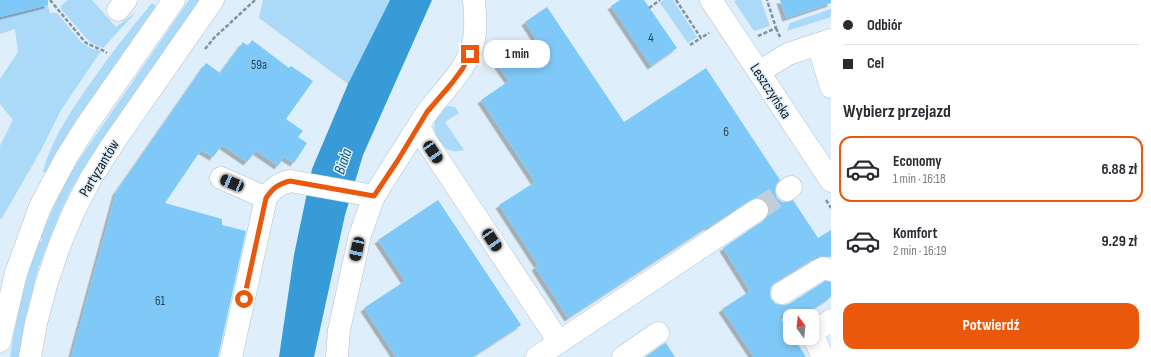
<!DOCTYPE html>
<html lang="pl">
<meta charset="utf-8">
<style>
:root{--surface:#fff;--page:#f7f7f7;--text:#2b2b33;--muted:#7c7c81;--line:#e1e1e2;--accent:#ea580c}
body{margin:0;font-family:"Sofia Sans Condensed",sans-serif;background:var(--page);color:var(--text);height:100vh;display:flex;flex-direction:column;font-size:15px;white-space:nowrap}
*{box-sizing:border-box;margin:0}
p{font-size:13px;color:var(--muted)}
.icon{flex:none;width:22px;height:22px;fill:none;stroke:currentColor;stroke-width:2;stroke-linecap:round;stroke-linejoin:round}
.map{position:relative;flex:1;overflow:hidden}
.drawer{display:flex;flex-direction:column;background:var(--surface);width:320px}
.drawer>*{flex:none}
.guide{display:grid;align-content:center;height:88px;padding:0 12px;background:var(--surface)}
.needle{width:26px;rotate:345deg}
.controls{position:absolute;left:783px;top:309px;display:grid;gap:8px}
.controls a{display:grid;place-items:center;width:36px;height:36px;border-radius:8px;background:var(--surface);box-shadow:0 2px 10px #0003;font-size:20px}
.end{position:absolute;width:18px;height:18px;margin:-9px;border:5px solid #ea580c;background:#fff;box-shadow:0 0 0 2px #fff}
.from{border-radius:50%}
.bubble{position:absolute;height:28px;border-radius:12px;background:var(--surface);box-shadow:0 2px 10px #0003;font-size:13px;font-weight:700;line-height:28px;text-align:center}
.car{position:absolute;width:12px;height:24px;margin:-12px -6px;border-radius:5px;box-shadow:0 0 3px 1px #0007;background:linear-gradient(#222 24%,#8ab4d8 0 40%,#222 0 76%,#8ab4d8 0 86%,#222 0)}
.guide b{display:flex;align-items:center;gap:14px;height:38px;font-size:15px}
.guide b+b{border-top:1px solid var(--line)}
.guide i{width:10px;height:10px;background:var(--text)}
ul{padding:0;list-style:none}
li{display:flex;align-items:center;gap:12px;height:66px;margin:0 8px 6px;padding:0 4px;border:2px solid transparent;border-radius:12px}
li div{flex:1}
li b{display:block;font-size:15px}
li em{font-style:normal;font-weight:700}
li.active{border-color:var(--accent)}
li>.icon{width:36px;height:36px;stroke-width:1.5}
h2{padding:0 12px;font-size:18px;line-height:48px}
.cta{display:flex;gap:8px;margin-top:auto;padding:8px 12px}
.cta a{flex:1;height:46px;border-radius:12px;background:var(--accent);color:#fff;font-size:16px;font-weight:700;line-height:46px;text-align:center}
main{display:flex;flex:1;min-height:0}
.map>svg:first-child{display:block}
.green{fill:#abd9f8}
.water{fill:#369bd6}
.building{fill:#7fc9f9;filter:url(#shadow)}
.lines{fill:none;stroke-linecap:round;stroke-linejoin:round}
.minor-tunnel{stroke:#c0ced9;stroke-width:22;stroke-dasharray:22 11;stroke-linecap:butt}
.minor-casing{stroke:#b2c2cd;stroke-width:23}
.major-casing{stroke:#b2c2cd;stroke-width:23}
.path{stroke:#86929a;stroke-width:2.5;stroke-dasharray:4 2;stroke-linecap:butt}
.minor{stroke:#fff;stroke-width:22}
.major{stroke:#fff;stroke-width:22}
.route{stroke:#ea580c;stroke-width:5}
.labels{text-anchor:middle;stroke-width:3;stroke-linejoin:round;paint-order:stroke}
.number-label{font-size:13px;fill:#2f4554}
.street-label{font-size:15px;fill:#14191d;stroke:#deeefa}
.water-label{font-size:16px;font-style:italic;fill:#115b83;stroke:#deeefa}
</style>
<main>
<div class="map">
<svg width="831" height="357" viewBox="0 0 831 357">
<defs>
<filter id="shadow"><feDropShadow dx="-3.5" dy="3.5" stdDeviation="0" flood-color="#0004"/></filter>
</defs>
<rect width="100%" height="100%" fill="#deeefa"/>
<!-- green -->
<g class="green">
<path d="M34,0H46L50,13H57L81,42L92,49L101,51L61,110L40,152L2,218L0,219V146L13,120L0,104V79L18,52L15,29L0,34V17L36,8Z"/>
<path d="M68,0H92L116,27L136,12L103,48L93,44L89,41L61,9V6Z"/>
<path d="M189,0H200L90,158L71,190L60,213L38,269L29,304L19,357H10C16,317 25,279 39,241L41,242L42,239L40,238L62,188L74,167Z"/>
<path d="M263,0H390L348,84L259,18Z"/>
<path d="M664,0H673L697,37L688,43L660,3Z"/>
<path d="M737,0H761L770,26L754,31L734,1Z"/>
<path d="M152,3L155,5L156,9L46,173L43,171C53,136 73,108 94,78C112,52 132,27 152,3Z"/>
<path d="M831,9V17L787,31L790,23Z"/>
<path d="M448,106L455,107L459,113L445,122L464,150C444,157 429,134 436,116C439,111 444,108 448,106Z"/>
</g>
<!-- water -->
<path class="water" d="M390,0H432L363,155L345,215L314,357H279L294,255L312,169L348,84Z"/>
<!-- building -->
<g class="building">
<path d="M0,0H48V5L0,17Z"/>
<path d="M620,0H644L677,48L651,66L611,6Z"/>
<path d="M780,0H831V3L786,18Z"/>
<path d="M547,7L624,122L706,68L780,180L776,185L775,191L777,198L782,202H788L793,200L818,238L831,230V257L821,256L816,257L775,282L771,287L770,293L771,299L776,304L783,305L789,304L825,281L831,282V297L801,316H779L790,333V338H794L806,357H754L722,309L750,291L723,248L764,220L768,216L769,210L768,203L763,199L757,198L750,200L709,227L708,226L568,318L535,267L538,265L499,205L535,182L481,100L509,81L498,65L536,39L525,22Z"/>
<path d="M252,40L289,68L291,66L313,81L286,119L303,131L298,137L307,143L294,163L284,157L278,166L256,151L247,162L222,145L213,157L201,150L165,203L222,219V225L246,231L218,357H71L116,192L206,63L220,73L243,42L248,46Z"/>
<path d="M438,200L521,325L472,357H396L364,308L405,281L378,240Z"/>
<path d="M666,343L675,357H645L665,343Z"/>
</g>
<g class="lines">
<!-- minor-tunnel -->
<path class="minor-tunnel" d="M757,210L787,190"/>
<defs>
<g id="minor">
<path d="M474,0C475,14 477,30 473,43C465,76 435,96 419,125L425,139L559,342"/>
<path d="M711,0L831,181"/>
<path d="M118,10L126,0"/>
<path d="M818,44L831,87"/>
<path d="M759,72L788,54L831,40"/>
<path d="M221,178L266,198"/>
<path d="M787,190L791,187"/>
<path d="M782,293L823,268L831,270"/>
<path d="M231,357L266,198C273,188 278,184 290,181L374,196L419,125"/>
<path d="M337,357L339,330L360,235L374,196"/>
<path d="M537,357L757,210"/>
<path d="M623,357L658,333"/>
<path d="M823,357L814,338L816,331L831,320"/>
</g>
<g id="major">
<path d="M0,341L16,273L40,207L66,158L86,126L174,0"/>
<path d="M30,357L36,323L47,282L60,244L74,211L91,178L114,142L213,0"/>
</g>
</defs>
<!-- minor casing -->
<use href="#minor" class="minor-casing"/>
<!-- major casing -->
<use href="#major" class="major-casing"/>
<!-- path -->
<g class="path">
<path d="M50,0L85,42C92,47 100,48 107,53"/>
<path d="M676,0L701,38L709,33"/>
<path d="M649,8L660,0"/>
<path d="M776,28L780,37"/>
<path d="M758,36L776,28L767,0"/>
<path d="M690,45L701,38"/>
<path d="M205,49L214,38L255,0"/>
<path d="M826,200L831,208"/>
</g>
<!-- minor -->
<use href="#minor" class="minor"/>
<!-- major -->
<use href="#major" class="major"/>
</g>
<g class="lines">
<!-- route -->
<path class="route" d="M244,299L266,198C273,188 278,184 290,181L374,196L398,160L427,112L452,83L463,68L470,54"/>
</g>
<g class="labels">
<!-- number labels -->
<g class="number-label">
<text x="651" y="42">4</text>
<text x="259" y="69">59a</text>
<text x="726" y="136">6</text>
<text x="160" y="305">61</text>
</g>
<!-- street labels -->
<g class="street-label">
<text transform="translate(771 91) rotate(57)" y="5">Leszczyńska</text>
<text transform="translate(99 168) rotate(-59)" y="5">Partyzantów</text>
</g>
<!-- water labels -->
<g class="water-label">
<text transform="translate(342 161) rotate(-71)" y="6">Biała</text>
</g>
</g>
</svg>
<div class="controls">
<a><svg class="needle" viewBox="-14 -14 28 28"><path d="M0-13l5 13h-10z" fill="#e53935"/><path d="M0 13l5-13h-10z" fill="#7c7c81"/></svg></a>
</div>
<i class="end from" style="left:244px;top:299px"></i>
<i class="end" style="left:470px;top:54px"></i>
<div class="bubble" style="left:484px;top:40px;width:66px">1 min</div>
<i class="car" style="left:433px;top:152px;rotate:146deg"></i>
<i class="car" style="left:232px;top:183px;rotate:293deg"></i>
<i class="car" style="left:492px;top:240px;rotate:146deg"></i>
<i class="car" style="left:357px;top:249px;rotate:192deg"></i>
</div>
<section class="drawer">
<div class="guide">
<b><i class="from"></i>Odbiór</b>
<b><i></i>Cel</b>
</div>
<h2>Wybierz przejazd</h2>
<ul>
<li class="active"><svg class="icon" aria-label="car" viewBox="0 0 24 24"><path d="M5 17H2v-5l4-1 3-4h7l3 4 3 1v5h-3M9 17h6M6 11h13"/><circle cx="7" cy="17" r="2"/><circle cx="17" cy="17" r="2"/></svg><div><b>Economy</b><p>1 min · 16:18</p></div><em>6.88 zł</em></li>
<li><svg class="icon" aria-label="car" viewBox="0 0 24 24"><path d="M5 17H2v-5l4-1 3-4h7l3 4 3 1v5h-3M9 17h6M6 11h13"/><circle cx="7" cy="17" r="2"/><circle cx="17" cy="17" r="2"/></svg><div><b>Komfort</b><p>2 min · 16:19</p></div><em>9.29 zł</em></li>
</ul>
<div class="cta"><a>Potwierdź</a></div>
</section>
</main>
